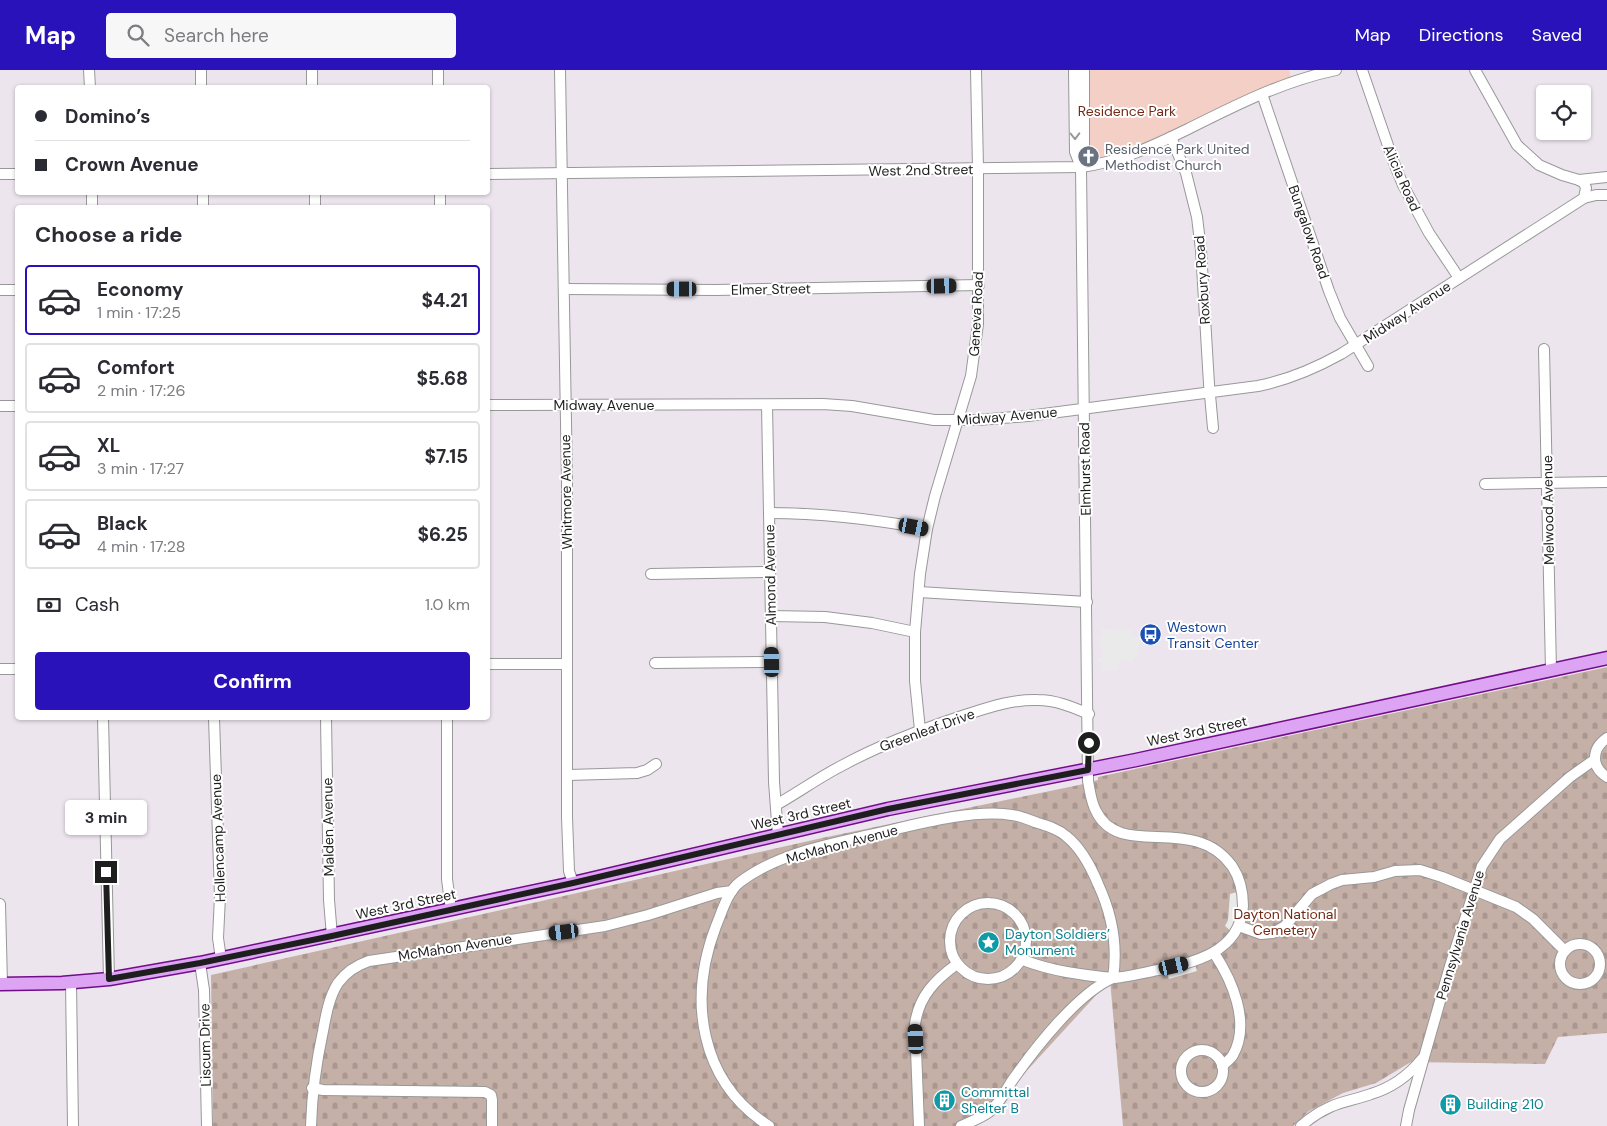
<!DOCTYPE html>
<meta charset="utf-8">
<style>
:root{--surface:#fff;--page:#f7f7f7;--text:#2b2b33;--muted:#7c7c81;--line:#e1e1e2;--accent:#2912b9}
body{margin:0;font-family:"DM Sans",sans-serif;background:var(--page);color:var(--text);height:100vh;display:flex;flex-direction:column;font-size:19px;white-space:nowrap}
*{box-sizing:border-box;margin:0}
p{font-size:16px;color:var(--muted)}
.icon{flex:none;width:28px;height:28px;fill:none;stroke:currentColor;stroke-width:2;stroke-linecap:round;stroke-linejoin:round}
.map{position:relative;flex:1;overflow:hidden}
.side{position:absolute;left:15px;top:135px;width:475px;height:515px;display:flex;flex-direction:column;background:var(--surface);border-radius:5px;box-shadow:0 1px 4px #0004}
.side>*{flex:none}
.banner{position:absolute;left:15px;top:15px;width:475px;height:110px;border-radius:5px;box-shadow:0 1px 4px #0004;display:grid;align-content:center;height:110px;padding:0 20px;background:var(--surface)}
.controls{position:absolute;left:1536px;top:15px;display:grid;gap:10px}
.controls a{display:grid;place-items:center;width:55px;height:55px;border-radius:5px;background:var(--surface);box-shadow:0 1px 4px #0004;font-size:25px}
.end{position:absolute;width:22px;height:22px;margin:-11px;border:6px solid #1e1e1e;background:#fff;box-shadow:0 0 0 2px #fff}
.from{border-radius:50%}
.bubble{position:absolute;height:35px;border-radius:5px;background:var(--surface);box-shadow:0 1px 4px #0004;font-size:16px;font-weight:700;line-height:35px;text-align:center}
.car{position:absolute;width:15px;height:30px;margin:-15px -8px;border-radius:6px;box-shadow:0 0 4px 1px #0007;background:linear-gradient(#222 24%,#8ab4d8 0 40%,#222 0 76%,#8ab4d8 0 86%,#222 0)}
.banner b{display:flex;align-items:center;gap:18px;height:48px;font-size:19px}
.banner b+b{border-top:1px solid var(--line)}
.banner i{width:12px;height:12px;background:var(--text)}
ul{padding:0;list-style:none}
li{display:flex;align-items:center;gap:15px;height:70px;margin:0 10px 8px;padding:0 10px;border:2px solid var(--line);border-radius:5px}
li div{flex:1}
li b{display:block;font-size:19px}
li em{font-style:normal;font-weight:700}
li.current{border-color:var(--accent)}
li>.icon{width:45px;height:45px;stroke-width:1.5}
h2{padding:0 20px;font-size:22px;line-height:60px}
.pay{display:flex;align-items:center;gap:12px;height:55px;padding:0 20px;font-size:19px}
.pay p{margin-inline-start:auto}
.cta{display:flex;gap:10px;margin-top:auto;padding:10px 20px}
.cta a{flex:1;height:58px;border-radius:5px;background:var(--accent);color:#fff;font-size:20px;font-weight:700;line-height:58px;text-align:center}
header{display:flex;align-items:center;gap:30px;box-sizing:border-box;height:70px;padding:0 25px;background:var(--accent);color:#fff}
header strong{font-size:24px}
nav{display:flex;gap:28px;margin-inline-start:auto;font-size:18px}
.search{width:350px;height:45px;background:var(--page);display:flex;align-items:center;gap:12px;box-sizing:border-box;padding:0 18px;border-radius:5px;color:var(--muted);font-size:19px}
.map>svg:first-child{display:block}
.cemetery{fill:url(#cemetery-stones)}
.park{fill:#f4cfc5}
.parking{fill:#eaeaea}
.lines{fill:none;stroke-linecap:round;stroke-linejoin:round}
.minor-casing{stroke:#989898;stroke-width:12}
.major-casing{stroke:#720d8a;stroke-width:15}
.minor{stroke:#fff;stroke-width:10}
.major{stroke:#dca4f3;stroke-width:12}
.oneway{stroke:#9a9a9a}
.route{stroke:#1e1e1e;stroke-width:6}
.labels{text-anchor:middle;stroke-width:4;stroke-linejoin:round;paint-order:stroke}
.park-label{font-size:14px;fill:#722a15;stroke:#fff}
.worship-label{font-size:14px;fill:#5b616d;stroke:#fff;text-anchor:start}
.street-label{font-size:14px;fill:#1e1e1e;stroke:#fff}
.transit-label{font-size:14px;fill:#164399;stroke:#fff;text-anchor:start}
.culture-label{font-size:14px;fill:#0d838f;stroke:#fff;text-anchor:start}
</style>
<header>
<strong>Map</strong>
<div class="search"><svg class="icon" aria-label="search" viewBox="0 0 24 24"><circle cx="10" cy="10" r="6"/><path d="M15 15l6 6"/></svg>Search here</div>
<nav><a>Map</a><a>Directions</a><a>Saved</a></nav>
</header>
<div class="map">
<svg width="1607" height="1056" viewBox="0 0 1607 1056">
<defs>
<pattern id="cemetery-stones" width="16" height="16" patternUnits="userSpaceOnUse" patternTransform="scale(1.25)"><rect width="16" height="16" fill="#c5b0a8"/><path d="M2 7V4a2 2 0 0 1 4 0v3zM10 15v-3a2 2 0 0 1 4 0v3z" fill="#a99790"/></pattern>
</defs>
<rect width="100%" height="100%" fill="#ece5ee"/>
<!-- cemetery -->
<path class="cemetery" d="M1607,597V963L1558,967L1545,994L1411,992L1376,1013L1343,1023L1309,1041L1293,1056H1123L1110,910L990,1041L955,1056H213L211,905L822,768L1079,715L1098,710V707Z"/>
<!-- park -->
<path class="park" d="M1084,0H1289L1292,12L1171,67L1081,97Z"/>
<!-- parking -->
<g class="parking">
<path d="M1102,559L1131,560V566L1139,568V583L1131,593L1125,589L1118,594L1117,600H1102V593L1098,592V589L1103,588V579H1100V572L1097,571V569L1101,568Z"/>
<path d="M1237,822L1238,848L1231,861L1225,856L1228,850L1230,824Z"/>
<path d="M1195,894L1197,901L1169,909L1167,902Z"/>
</g>
<g class="lines">
<defs>
<g id="minor">
<path d="M89,0L90,18"/>
<path d="M201,0V18"/>
<path d="M312,0V18"/>
<path d="M438,0V18"/>
<path d="M560,0L567,411V747L569,801L573,813"/>
<path d="M1074,0L1075,82L1081,97"/>
<path d="M1362,0L1394,93L1403,115L1429,163L1459,208"/>
<path d="M1262,24L1329,221L1340,248L1368,296"/>
<path d="M1171,67L1186,103L1197,147L1201,180L1209,314L1213,358"/>
<path d="M0,104H18"/>
<path d="M488,104L1081,97C1120,92 1153,76 1188,59C1236,35 1283,11 1336,0"/>
<path d="M1579,110L1607,107"/>
<path d="M92,122V138"/>
<path d="M203,122V138"/>
<path d="M315,122V138"/>
<path d="M440,122V138"/>
<path d="M1584,128L1596,125H1607"/>
<path d="M564,219L716,220L979,215"/>
<path d="M0,220H18"/>
<path d="M1544,279L1551,600"/>
<path d="M488,335L823,334L852,336L934,350H978L1028,346L1258,316C1288,310 1314,299 1341,284L1584,128L1586,118L1584,113L1579,110L1562,105L1539,95L1517,75L1475,0"/>
<path d="M767,335L774,712L778,765"/>
<path d="M0,336H18"/>
<path d="M1485,414L1607,412"/>
<path d="M769,443C824,443 873,449 927,459"/>
<path d="M651,504L770,502"/>
<path d="M919,522L1087,532"/>
<path d="M771,546L825,547L872,553L915,562"/>
<path d="M655,593L771,592"/>
<path d="M488,594H567"/>
<path d="M0,599H18"/>
<path d="M103,648L109,909"/>
<path d="M214,648L220,826L218,868L221,889"/>
<path d="M326,648L329,830L332,866"/>
<path d="M447,648V809L451,840"/>
<path d="M920,660L915,611V562L920,504L927,459L935,426L971,306L978,254V99L976,0"/>
<path d="M1607,668C1591,679 1591,697 1607,707"/>
<path d="M568,705L637,703L647,700L656,694"/>
<path d="M776,735C799,722 821,706 845,694C884,673 925,658 968,644C990,637 1014,629 1038,630C1056,630 1072,637 1089,644"/>
<circle cx="988" cy="871" r="38"/>
<path d="M0,834L2,914"/>
<path d="M1239,856L1261,864L1273,863L1285,856L1312,824L1331,814L1342,810L1374,807L1395,801L1420,800L1442,807L1516,837L1533,849L1565,881"/>
<circle cx="1580" cy="894" r="20"/>
<path d="M1214,883C1232,910 1251,953 1233,985C1231,989 1225,993 1222,996"/>
<path d="M1023,890C1051,901 1082,905 1112,908C1121,908 1143,903 1153,901C1191,893 1240,884 1243,836C1243,822 1240,808 1232,796C1193,742 1120,791 1096,741C1091,732 1090,721 1088,711L1081,97L1084,80V0"/>
<path d="M200,893L204,920L207,1056"/>
<path d="M71,912L73,1056"/>
<circle cx="1202" cy="1001" r="21"/>
<path d="M312,1018L323,1020L485,1022L491,1025L492,1030V1056"/>
<path d="M311,1056C312,1023 316,993 323,961C326,945 329,927 338,913C346,902 357,895 369,891L605,856L648,845L717,823L732,821"/>
<path d="M769,1056C699,1011 688,929 716,856C722,842 727,822 740,812C777,784 826,775 870,765C910,756 973,738 1012,745C1021,746 1029,750 1038,753C1048,756 1058,759 1066,766C1080,777 1091,797 1098,814C1112,844 1118,875 1113,908"/>
<path d="M919,1056L915,954C919,926 935,910 957,894"/>
<path d="M961,1056C970,1052 981,1048 989,1042C1000,1034 1006,1019 1014,1008C1036,977 1078,923 1113,908"/>
<path d="M1301,1056C1310,1048 1319,1042 1330,1037C1343,1031 1358,1029 1371,1024C1391,1018 1409,1005 1422,989"/>
<path d="M1406,1056L1409,1040L1450,896L1482,796L1500,769L1570,707L1594,690"/>
</g>
<path id="major" d="M0,914L62,913L109,909L200,893L573,813L888,739L1136,690L1607,588"/>
</defs>
<!-- minor casing -->
<use href="#minor" class="minor-casing"/>
<!-- major casing -->
<use href="#major" class="major-casing"/>
<!-- minor -->
<use href="#minor" class="minor"/>
<!-- major -->
<use href="#major" class="major"/>
</g>
<!-- one-way arrows -->
<defs><path id="oneway-chevron" d="M-2-3.5L2.5 0L-2 3.5" fill="none" stroke-width="1.6" stroke-linecap="round" stroke-linejoin="round" transform="scale(1.25)"/></defs>
<use class="oneway" href="#oneway-chevron" transform="translate(1075 66) rotate(89)"/>
<g class="lines">
<!-- route -->
<path class="route" d="M106,802L109,909L200,893L332,866L573,813L888,739L1088,700L1089,673"/>
</g>
<!-- icons -->
<defs>
<symbol id="church-disc" viewBox="-11 -11 22 22"><circle r="9.5" fill="#6b7280" stroke="#fff"/><path d="M-1.2-6h2.4v3.5h3.3v2.4h-3.3V6h-2.4V-.1h-3.3v-2.4h3.3Z" fill="#fff"/></symbol>
<symbol id="bus-disc" viewBox="-11 -11 22 22"><circle r="9.5" fill="#1a4fb4" stroke="#fff"/><path d="M-5-6H5V4H4V6H2V4H-2V6H-4V4H-5ZM-3.5-4V0h7V-4ZM-3.5 1.2v1.5H-2V1.2ZM2 1.2v1.5H3.5V1.2Z" fill="#fff"/></symbol>
<symbol id="sight-disc" viewBox="-11 -11 22 22"><circle r="9.5" fill="#0f9aa8" stroke="#fff"/><path d="M0-6L1.8-2.2L6-1.7L2.9 1.2L3.7 5.4L0 3.3L-3.7 5.4L-2.9 1.2L-6-1.7L-1.8-2.2Z" fill="#fff"/></symbol>
<symbol id="building-disc" viewBox="-11 -11 22 22"><circle r="9.5" fill="#0f9aa8" stroke="#fff"/><path d="M-4-6H4V6H1V3H-1V6H-4ZM-2.5-4.3h1.7v1.8h-1.7ZM.8-4.3h1.7v1.8H.8ZM-2.5-1h1.7V.8h-1.7ZM.8-1h1.7V.8H.8Z" fill="#fff"/></symbol>
</defs>
<g fill-rule="evenodd">
<use href="#church-disc" x="1076" y="74" width="25" height="25"/>
<use href="#bus-disc" x="1138" y="552" width="25" height="25"/>
<use href="#sight-disc" x="976" y="860" width="25" height="25"/>
<use href="#building-disc" x="932" y="1018" width="25" height="25"/>
<use href="#building-disc" x="1438" y="1022" width="25" height="25"/>
</g>
<g class="labels">
<!-- park labels -->
<g class="park-label">
<text x="1127" y="46">Residence Park</text>
<text x="1285" y="849">Dayton National<tspan x="1285" dy="16">Cemetery</tspan></text>
</g>
<!-- worship labels -->
<g class="worship-label">
<text x="1105" y="84">Residence Park United<tspan x="1105" dy="16">Methodist Church</tspan></text>
</g>
<!-- street labels -->
<g class="street-label">
<text transform="translate(921 100) rotate(-1)" y="5">West 2nd Street</text>
<text transform="translate(1402 108) rotate(66)" y="5">Alicia Road</text>
<text transform="translate(1309 162) rotate(71)" y="5">Bungalow Road</text>
<text transform="translate(1202 210) rotate(-94)" y="5">Roxbury Road</text>
<text transform="translate(771 219) rotate(-1)" y="5">Elmer Street</text>
<text transform="translate(1407 242) rotate(-33)" y="5">Midway Avenue</text>
<text transform="translate(976 244) rotate(-87)" y="5">Geneva Road</text>
<text x="604" y="340">Midway Avenue</text>
<text transform="translate(1007 346) rotate(-5)" y="5">Midway Avenue</text>
<text transform="translate(1085 399) rotate(-91)" y="5">Elmhurst Road</text>
<text transform="translate(566 422) rotate(-91)" y="5">Whitmore Avenue</text>
<text transform="translate(1548 440) rotate(-91)" y="5">Melwood Avenue</text>
<text transform="translate(770 505) rotate(-91)" y="5">Almond Avenue</text>
<text transform="translate(927 660) rotate(-20)" y="5">Greenleaf Drive</text>
<text transform="translate(1197 661) rotate(-12)" y="5">West 3rd Street</text>
<text transform="translate(801 744) rotate(-13)" y="5">West 3rd Street</text>
<text transform="translate(328 757) rotate(-91)" y="5">Malden Avenue</text>
<text transform="translate(218 768) rotate(-92)" y="5">Hollencamp Avenue</text>
<text transform="translate(842 774) rotate(-15)" y="5">McMahon Avenue</text>
<text transform="translate(406 834) rotate(-12)" y="5">West 3rd Street</text>
<text transform="translate(1460 865) rotate(-73)" y="5">Pennsylvania Avenue</text>
<text transform="translate(455 877) rotate(-9)" y="5">McMahon Avenue</text>
<text transform="translate(205 975) rotate(-91)" y="5">Liscum Drive</text>
</g>
<!-- transit labels -->
<g class="transit-label">
<text x="1167" y="562">Westown<tspan x="1167" dy="16">Transit Center</tspan></text>
</g>
<!-- culture labels -->
<g class="culture-label">
<text x="1005" y="869">Dayton Soldiers’<tspan x="1005" dy="16">Monument</tspan></text>
<text x="961" y="1027">Committal<tspan x="961" dy="16">Shelter B</tspan></text>
<text x="1467" y="1039">Building 210</text>
</g>
</g>
</svg>
<div class="controls">
<a><svg class="icon" aria-label="locate" viewBox="0 0 24 24"><circle cx="12" cy="12" r="6"/><path d="M12 2v4M12 18v4M2 12h4M18 12h4"/></svg></a>
</div>
<i class="end from" style="left:1089px;top:673px"></i>
<i class="end" style="left:106px;top:802px"></i>
<div class="bubble" style="left:65px;top:730px;width:82px">3 min</div>
<i class="car" style="left:942px;top:216px;rotate:89deg"></i>
<i class="car" style="left:682px;top:219px;rotate:270deg"></i>
<i class="car" style="left:914px;top:457px;rotate:101deg"></i>
<i class="car" style="left:772px;top:592px;rotate:359deg"></i>
<i class="car" style="left:564px;top:862px;rotate:263deg"></i>
<i class="car" style="left:1174px;top:896px;rotate:77deg"></i>
<i class="car" style="left:916px;top:969px;rotate:357deg"></i>
<div class="banner">
<b><i class="from"></i>Domino’s</b>
<b><i></i>Crown Avenue</b>
</div>
<section class="side">
<h2>Choose a ride</h2>
<ul>
<li class="current"><svg class="icon" aria-label="car" viewBox="0 0 24 24"><path d="M5 17H2v-5l4-1 3-4h7l3 4 3 1v5h-3M9 17h6M6 11h13"/><circle cx="7" cy="17" r="2"/><circle cx="17" cy="17" r="2"/></svg><div><b>Economy</b><p>1 min · 17:25</p></div><em>$4.21</em></li>
<li><svg class="icon" aria-label="car" viewBox="0 0 24 24"><path d="M5 17H2v-5l4-1 3-4h7l3 4 3 1v5h-3M9 17h6M6 11h13"/><circle cx="7" cy="17" r="2"/><circle cx="17" cy="17" r="2"/></svg><div><b>Comfort</b><p>2 min · 17:26</p></div><em>$5.68</em></li>
<li><svg class="icon" aria-label="car" viewBox="0 0 24 24"><path d="M5 17H2v-5l4-1 3-4h7l3 4 3 1v5h-3M9 17h6M6 11h13"/><circle cx="7" cy="17" r="2"/><circle cx="17" cy="17" r="2"/></svg><div><b>XL</b><p>3 min · 17:27</p></div><em>$7.15</em></li>
<li><svg class="icon" aria-label="car" viewBox="0 0 24 24"><path d="M5 17H2v-5l4-1 3-4h7l3 4 3 1v5h-3M9 17h6M6 11h13"/><circle cx="7" cy="17" r="2"/><circle cx="17" cy="17" r="2"/></svg><div><b>Black</b><p>4 min · 17:28</p></div><em>$6.25</em></li>
</ul>
<div class="pay"><svg class="icon" aria-label="cash" viewBox="0 0 24 24"><path d="M3 7h18v10H3z"/><circle cx="12" cy="12" r="2"/></svg>Cash<p>1.0 km</p></div>
<div class="cta"><a>Confirm</a></div>
</section>
</div>
